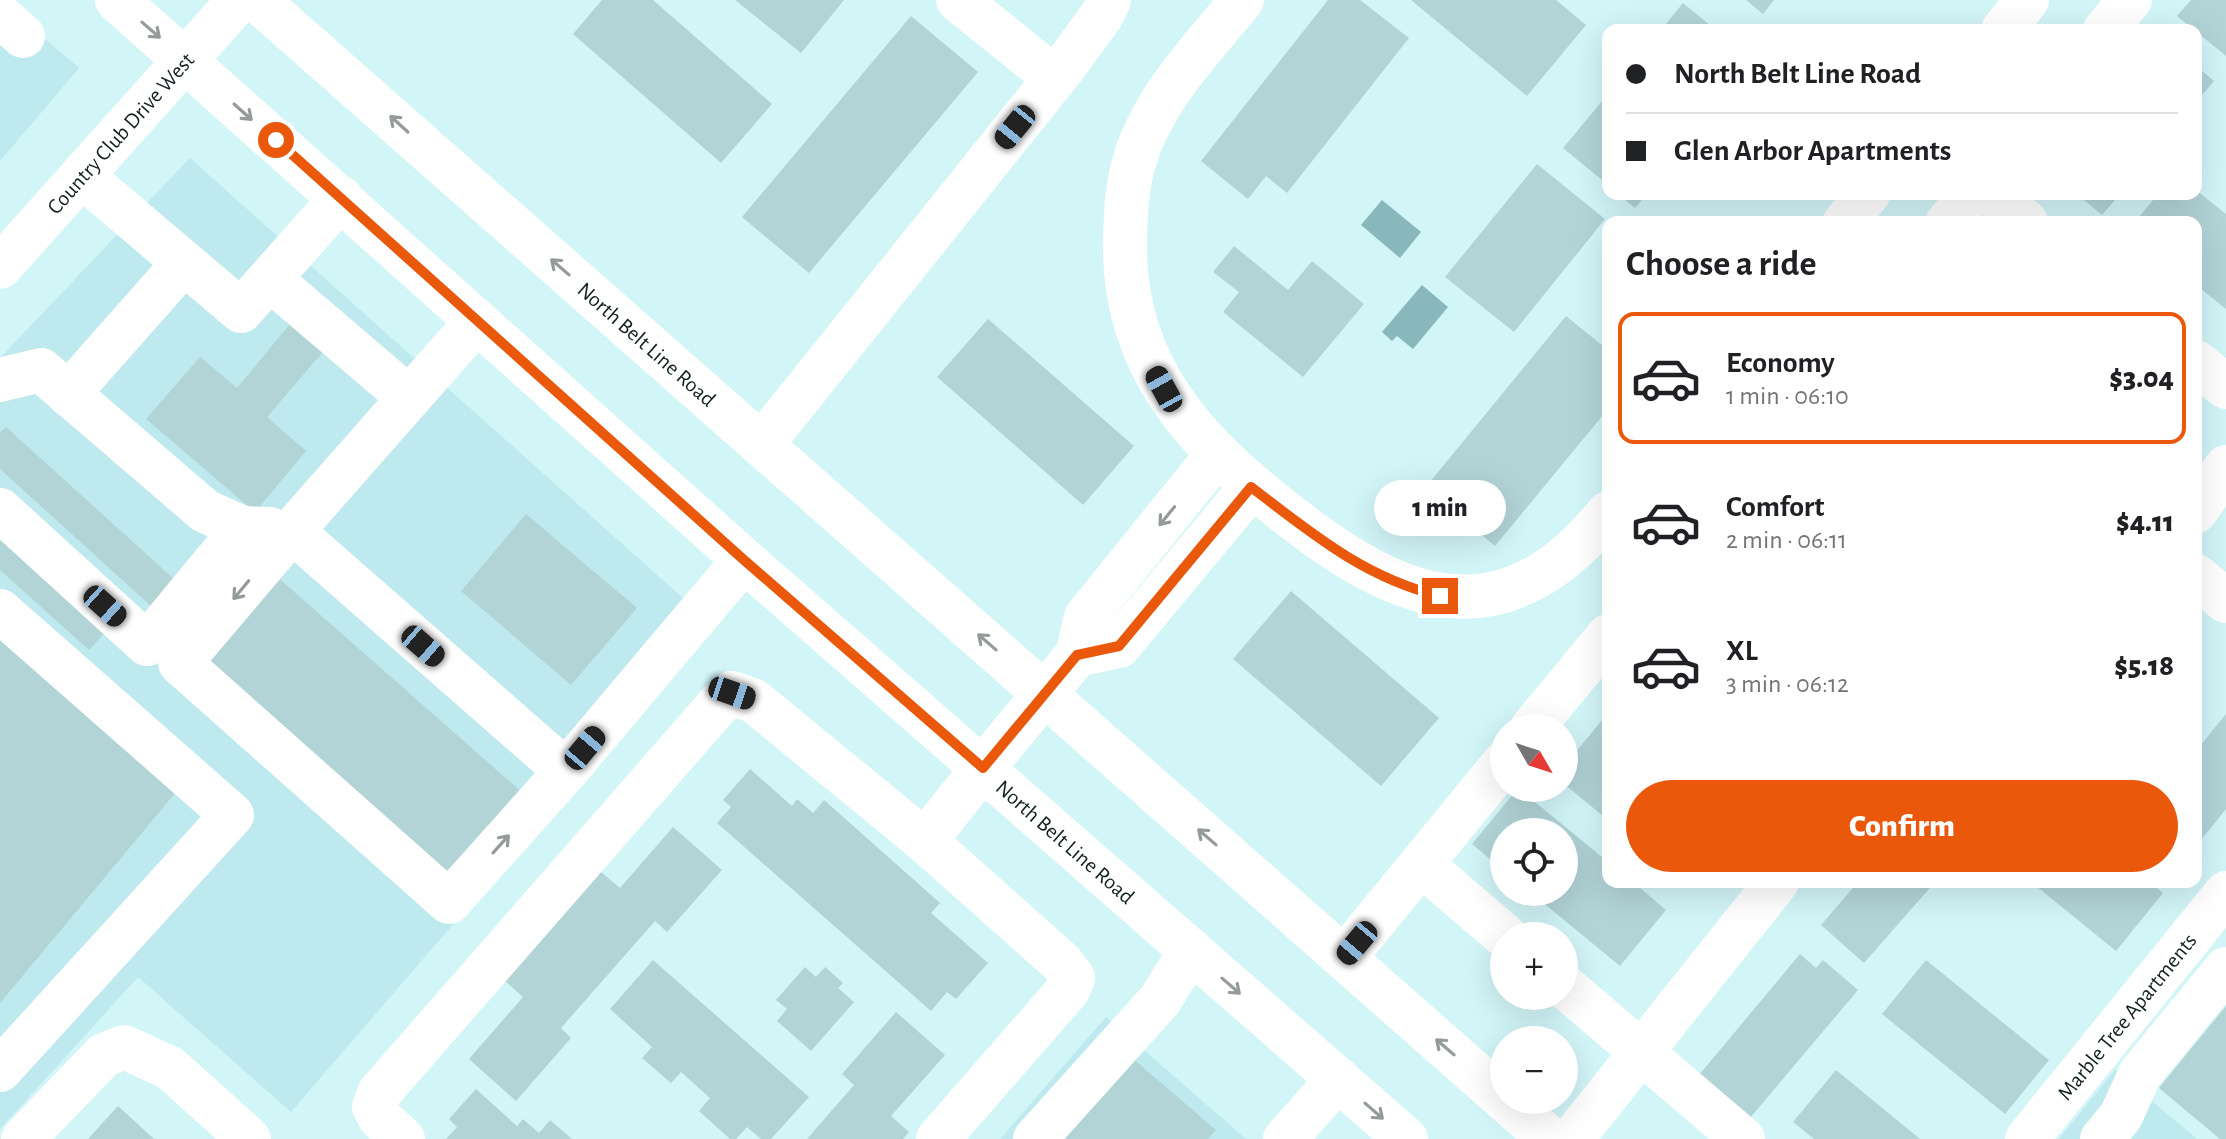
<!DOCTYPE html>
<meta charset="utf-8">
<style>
:root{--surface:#fff;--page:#f2f2f2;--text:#202124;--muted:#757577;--line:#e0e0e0;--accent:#ea580c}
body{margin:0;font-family:"Alegreya Sans",sans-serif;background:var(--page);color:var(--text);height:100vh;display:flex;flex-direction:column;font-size:30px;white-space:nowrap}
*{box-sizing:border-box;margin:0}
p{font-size:26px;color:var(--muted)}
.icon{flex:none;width:44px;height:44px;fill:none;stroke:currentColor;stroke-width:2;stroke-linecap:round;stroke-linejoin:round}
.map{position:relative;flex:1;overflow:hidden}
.panel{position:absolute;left:1602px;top:216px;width:600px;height:672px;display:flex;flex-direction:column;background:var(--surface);border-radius:16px;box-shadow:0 8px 32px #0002}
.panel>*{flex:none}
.banner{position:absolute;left:1602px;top:24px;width:600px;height:176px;border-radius:16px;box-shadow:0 8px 32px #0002;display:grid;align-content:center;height:176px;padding:0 24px;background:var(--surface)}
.needle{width:52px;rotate:129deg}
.tools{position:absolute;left:1490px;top:714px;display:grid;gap:16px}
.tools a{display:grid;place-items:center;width:88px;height:88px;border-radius:50%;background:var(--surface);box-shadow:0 8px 32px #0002;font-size:40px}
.end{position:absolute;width:36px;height:36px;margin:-18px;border:10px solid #ea580c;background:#fff;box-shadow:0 0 0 4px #fff}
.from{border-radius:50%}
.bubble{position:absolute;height:56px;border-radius:28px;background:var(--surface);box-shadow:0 8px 32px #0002;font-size:26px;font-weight:800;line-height:56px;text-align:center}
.car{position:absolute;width:24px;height:48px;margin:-24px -12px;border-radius:10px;box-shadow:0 0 6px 2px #0007;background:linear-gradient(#222 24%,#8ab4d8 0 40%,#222 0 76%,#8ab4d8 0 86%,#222 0)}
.banner b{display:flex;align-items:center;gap:28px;height:76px;font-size:30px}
.banner b+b{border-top:2px solid var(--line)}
.banner i{width:20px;height:20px;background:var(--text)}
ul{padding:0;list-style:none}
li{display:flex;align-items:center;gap:24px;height:132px;margin:0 16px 12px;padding:0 8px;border:4px solid transparent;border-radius:16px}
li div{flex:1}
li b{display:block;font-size:30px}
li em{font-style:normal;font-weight:800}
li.on{border-color:var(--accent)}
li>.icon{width:72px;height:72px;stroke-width:1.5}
h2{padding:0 24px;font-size:36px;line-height:96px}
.button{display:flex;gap:16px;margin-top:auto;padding:16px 24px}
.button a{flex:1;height:92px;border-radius:48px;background:var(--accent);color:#fff;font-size:32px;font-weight:800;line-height:92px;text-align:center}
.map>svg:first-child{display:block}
.built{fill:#bee9ee}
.water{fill:#88b8bc}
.building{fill:#b2d4d7}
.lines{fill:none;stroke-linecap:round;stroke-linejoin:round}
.minor{stroke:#fff;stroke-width:44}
.major{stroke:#fff;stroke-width:44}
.oneway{stroke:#959b9b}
.route{stroke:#ea580c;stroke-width:10}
.labels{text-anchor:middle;stroke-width:8;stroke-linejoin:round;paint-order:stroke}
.street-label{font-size:22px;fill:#132021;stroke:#d2f5f8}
</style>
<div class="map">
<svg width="2226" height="1139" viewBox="0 0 2226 1139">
<rect width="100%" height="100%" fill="#d2f5f8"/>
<!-- built -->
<g class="built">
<path d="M0,0L79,68L0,161Z"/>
<path d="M190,158L712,624L291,1112L138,977L0,1129V358Z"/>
<path d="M1106,1017L1246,1139H1000Z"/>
<path d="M2115,1070L2197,1139H2059Z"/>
</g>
<!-- water -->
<g class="water">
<path d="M1382,200L1421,232L1400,258L1361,225Z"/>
<path d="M1422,285L1448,307L1413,349L1397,336L1392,341L1382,332Z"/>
</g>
<!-- building -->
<g class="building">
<path d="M602,0H653L772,104L721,163L573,34Z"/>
<path d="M735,0H844L801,53Z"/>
<path d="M1328,0H1360L1409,38L1287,193L1266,176L1248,199L1201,161Z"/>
<path d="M1411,0H1556L1586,25L1527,96Z"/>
<path d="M1746,0H1774L1763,14Z"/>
<path d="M2191,0H2226V56L2177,16Z"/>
<path d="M1683,3L1716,30H1661Z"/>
<path d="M911,16L978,72L809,273L742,217Z"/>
<path d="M2196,66L2214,81L2196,102Z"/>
<path d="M1608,94V185L1563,148Z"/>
<path d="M1537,164L1605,219L1514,332L1445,277Z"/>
<path d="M2196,190L2226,214V309L2196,285V222H2135L2158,194H2196Z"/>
<path d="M1618,194H1647L1635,208Z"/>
<path d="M2077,194H2120L2102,215Z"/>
<path d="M1234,246L1288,290L1312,261L1364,304L1303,377L1223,312L1239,292L1213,272Z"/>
<path d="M1566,316L1608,350V409L1495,546L1425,488Z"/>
<path d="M295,318L328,346L267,417L306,451L255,512L146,419L200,357L237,388Z"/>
<path d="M988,319L1134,446L1083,505L937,377Z"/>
<path d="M6,427L185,589L161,615L0,469V433Z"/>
<path d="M526,514L637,608L571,685L461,591Z"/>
<path d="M0,529L109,628L89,650L0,570Z"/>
<path d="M274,574L525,795L452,879L201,658Z"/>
<path d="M1291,591L1439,718L1381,786L1233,659Z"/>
<path d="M0,622L186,780L0,1003Z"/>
<path d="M1608,713V820L1564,784V766Z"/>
<path d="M2226,714V809L2196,846V751Z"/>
<path d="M750,769L792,806L797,799L813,813L824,800L940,903L931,913L988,963L956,999L947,992L931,1011L717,823L731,807L723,800Z"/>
<path d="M1518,788L1608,862V882H1633L1666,910L1620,966L1530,892H1564V832H1504V871L1472,844Z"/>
<path d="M673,827L722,870L667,932L655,921L561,1028L571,1038L516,1101L469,1059L523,997L505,981L601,872L620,888Z"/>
<path d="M1858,882H1935L1864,963L1821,925Z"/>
<path d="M2031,882H2150L2163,893L2116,951Z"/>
<path d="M1800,954L1816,968L1823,960L1858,990L1750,1118L1699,1075Z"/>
<path d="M653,960L809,1097L771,1139H761L747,1127L736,1139H730L699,1111L710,1098L681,1072L671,1083L642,1058L652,1047L610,1009Z"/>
<path d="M1926,960L2049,1060L2005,1114L1882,1014Z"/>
<path d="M805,967L816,977L825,967L843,983L838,988L854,1002L811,1051L777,1021L787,1009L776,1000Z"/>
<path d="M2226,1006V1139H2220L2159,1088Z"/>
<path d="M896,1012L945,1055L891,1116L909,1132L903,1139H807L854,1085L842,1074Z"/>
<path d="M1131,1057L1216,1130L1208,1139H1061Z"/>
<path d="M1836,1070L1920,1139H1814L1793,1122Z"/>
<path d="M476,1089L517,1126L523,1119L539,1133L550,1120L572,1139H446L457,1127L449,1119Z"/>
<path d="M118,1106L154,1139H88Z"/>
</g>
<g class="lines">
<!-- minor -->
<g class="minor">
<path d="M958,0L1055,78"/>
<path d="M1242,0C1202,49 1154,97 1135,159C1127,184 1126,212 1125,237C1121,365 1195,443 1290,516C1404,605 1504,642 1608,513"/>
<path d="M0,16L23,36"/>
<path d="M2003,30L2027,0"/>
<path d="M2105,30L2130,0"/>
<path d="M82,176L241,311L341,198"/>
<path d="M1992,194L2026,222"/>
<path d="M1845,222L1868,194"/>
<path d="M1948,222L1971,194"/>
<path id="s1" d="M0,267L239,0"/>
<path d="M271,280L408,397"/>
<path d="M477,321L292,531L566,771L744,560"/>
<path d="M2196,362L2226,387"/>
<path d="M0,380L41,370L205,511L243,528L270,529"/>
<path d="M68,394L183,264"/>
<path d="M762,444L1064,67L1102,15L1109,0"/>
<path d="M0,510L147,644L243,528"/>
<path d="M2196,511L2226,467"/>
<path d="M292,531L180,663L449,902L566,771"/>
<path d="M2196,576L2226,601"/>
<path d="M0,611L232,815L0,1070"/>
<path d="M1077,655L1119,646L1251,487"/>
<path d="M1045,693L1077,655L1086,617L1216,456"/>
<path d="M1532,728L1608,636"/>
<path d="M1421,864L1505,936"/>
<path d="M1344,958L1504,763"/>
<path d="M1564,986L1743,1139"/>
<path d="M23,1139L104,1055L124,1047L170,1068L249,1139"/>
<path d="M403,1139L380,1118L374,1107L379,1093L718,705L732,693L754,701L925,841"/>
<path d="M938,1139L1068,990L1073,978L1062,963L925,841L983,768"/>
<path d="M1035,1139L1160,1000L1191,950"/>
<path d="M1285,1139L1338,1079"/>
<path d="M1572,1139L1777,882"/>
<path id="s2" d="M2027,1139L2226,893"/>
<path d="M2102,1139L2121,1116L2140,1074L2226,969"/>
</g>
<!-- major -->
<g class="major">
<path id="s3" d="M117,0L744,560L1406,1139"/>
<path id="s4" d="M257,0L1504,1099"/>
<path d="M983,768L1045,693"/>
<path d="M1505,1100L1550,1139"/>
</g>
</g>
<!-- one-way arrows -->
<defs><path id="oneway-shaft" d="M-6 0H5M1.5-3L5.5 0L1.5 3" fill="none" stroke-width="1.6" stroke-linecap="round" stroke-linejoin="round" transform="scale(2)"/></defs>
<g class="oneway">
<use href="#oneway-shaft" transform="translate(151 30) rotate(41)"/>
<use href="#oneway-shaft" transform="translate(243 112) rotate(42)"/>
<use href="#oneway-shaft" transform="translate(399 124) rotate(-138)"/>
<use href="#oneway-shaft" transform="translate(560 267) rotate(-139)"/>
<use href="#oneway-shaft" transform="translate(1167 516) rotate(129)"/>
<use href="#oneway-shaft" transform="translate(241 590) rotate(130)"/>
<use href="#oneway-shaft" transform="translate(987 642) rotate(-139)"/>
<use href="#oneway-shaft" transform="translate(1207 837) rotate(-139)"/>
<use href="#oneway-shaft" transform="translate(501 844) rotate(-48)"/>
<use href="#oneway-shaft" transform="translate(1231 986) rotate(41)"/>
<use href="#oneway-shaft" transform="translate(1445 1047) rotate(-139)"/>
<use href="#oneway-shaft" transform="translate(1374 1111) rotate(41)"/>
</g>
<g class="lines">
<!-- route -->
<path class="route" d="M276,140L744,560L983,768L1077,655L1119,646L1251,487C1311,533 1365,578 1440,596"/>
</g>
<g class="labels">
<!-- street labels -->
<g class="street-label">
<text dy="8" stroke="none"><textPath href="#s1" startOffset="180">Country Club Drive West</textPath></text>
<text dy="8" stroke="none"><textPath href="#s4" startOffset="520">North Belt Line Road</textPath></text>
<text dy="8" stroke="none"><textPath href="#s3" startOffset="1268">North Belt Line Road</textPath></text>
<text dy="8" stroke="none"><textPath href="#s2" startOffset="158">Marble Tree Apartments</textPath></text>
</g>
</g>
</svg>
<div class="tools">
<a><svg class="needle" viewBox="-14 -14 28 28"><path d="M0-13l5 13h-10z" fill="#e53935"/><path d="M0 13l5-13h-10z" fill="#757577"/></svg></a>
<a><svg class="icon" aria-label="locate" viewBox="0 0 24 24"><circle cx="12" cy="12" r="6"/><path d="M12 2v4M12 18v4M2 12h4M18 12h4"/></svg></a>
<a>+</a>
<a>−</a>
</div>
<i class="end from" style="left:276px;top:140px"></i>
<i class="end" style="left:1440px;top:596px"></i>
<div class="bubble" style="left:1374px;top:480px;width:132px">1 min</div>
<i class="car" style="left:1015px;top:127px;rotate:219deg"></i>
<i class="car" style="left:1164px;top:389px;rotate:331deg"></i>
<i class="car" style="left:105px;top:606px;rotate:132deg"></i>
<i class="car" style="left:423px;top:646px;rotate:131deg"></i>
<i class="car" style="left:732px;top:693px;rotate:109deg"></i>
<i class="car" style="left:585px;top:748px;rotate:40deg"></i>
<i class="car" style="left:1357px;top:943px;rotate:220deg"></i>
<div class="banner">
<b><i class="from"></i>North Belt Line Road</b>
<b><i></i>Glen Arbor Apartments</b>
</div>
<section class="panel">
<h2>Choose a ride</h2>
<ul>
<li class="on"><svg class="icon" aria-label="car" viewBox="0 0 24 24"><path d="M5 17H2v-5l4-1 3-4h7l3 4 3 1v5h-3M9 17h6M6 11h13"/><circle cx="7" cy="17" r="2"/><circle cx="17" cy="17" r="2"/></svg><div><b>Economy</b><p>1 min · 06:10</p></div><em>$3.04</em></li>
<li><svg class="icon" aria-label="car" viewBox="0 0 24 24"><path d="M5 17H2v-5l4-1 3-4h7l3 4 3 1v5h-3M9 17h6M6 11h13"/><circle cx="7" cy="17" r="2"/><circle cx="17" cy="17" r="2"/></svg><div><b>Comfort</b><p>2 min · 06:11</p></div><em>$4.11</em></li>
<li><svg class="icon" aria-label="car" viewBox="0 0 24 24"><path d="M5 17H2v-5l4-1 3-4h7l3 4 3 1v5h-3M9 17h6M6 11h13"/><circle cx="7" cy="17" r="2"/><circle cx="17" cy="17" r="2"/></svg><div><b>XL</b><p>3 min · 06:12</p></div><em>$5.18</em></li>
</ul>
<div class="button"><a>Confirm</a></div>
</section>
</div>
